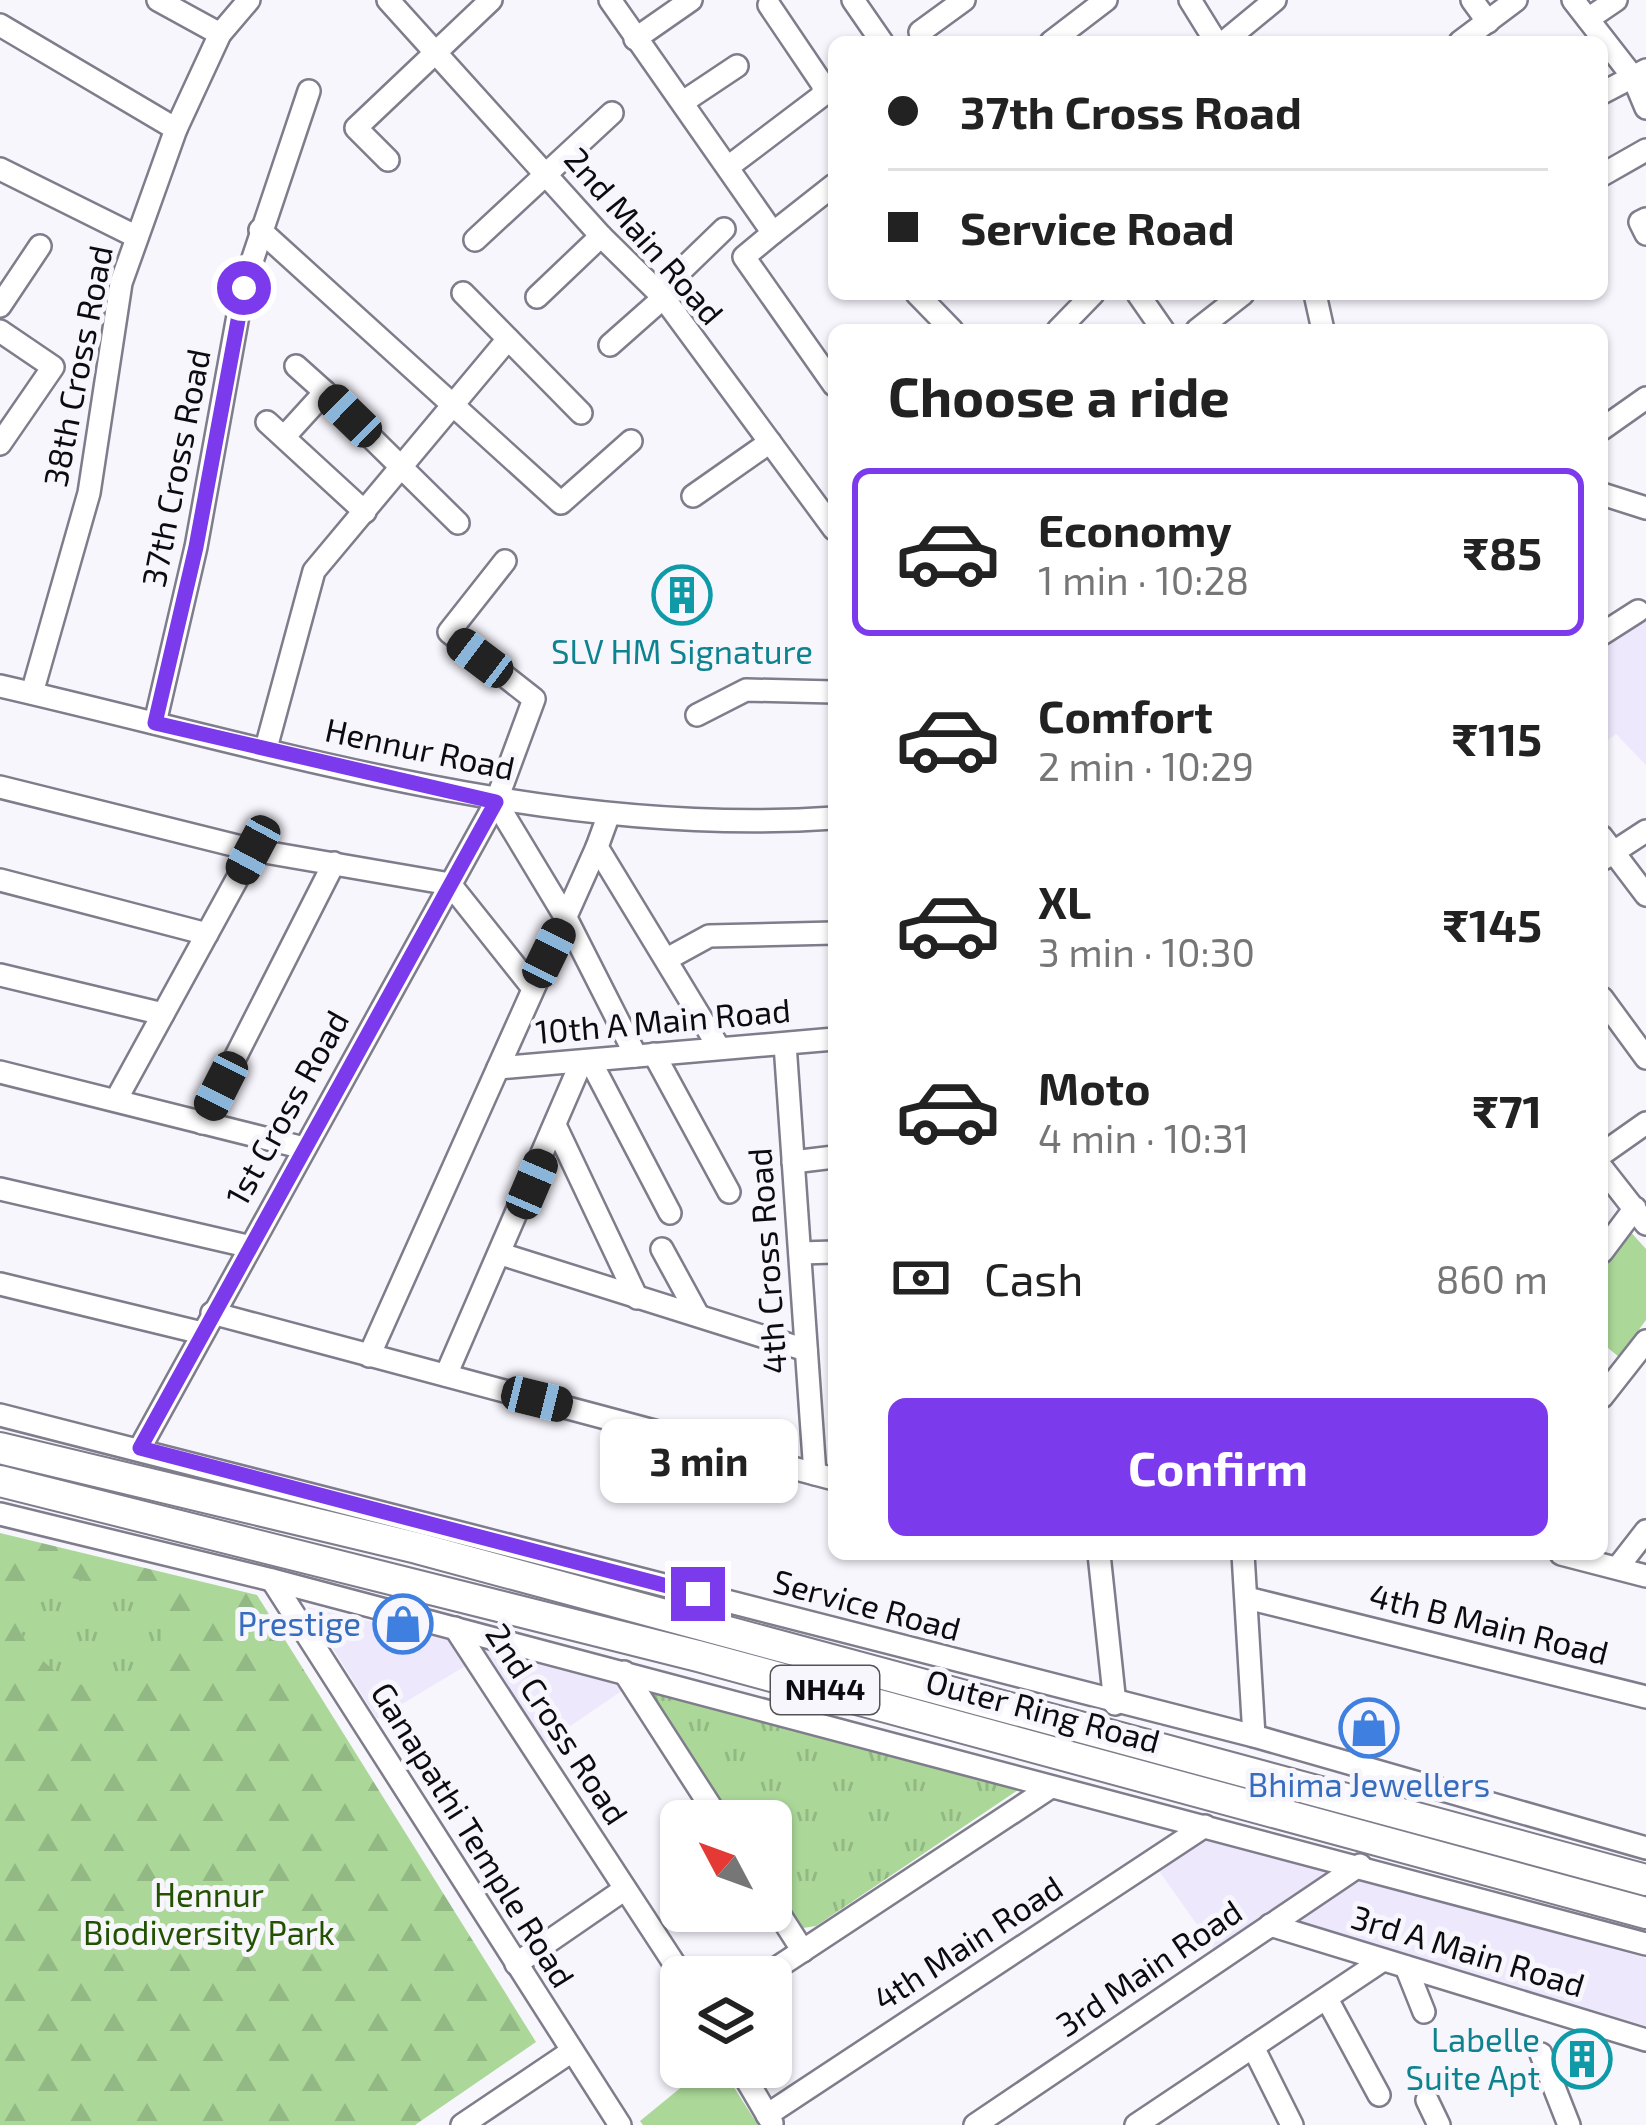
<!DOCTYPE html>
<meta charset="utf-8">
<style>
:root{--surface:#fff;--page:#f6f6f6;--text:#222;--muted:#767676;--line:#e0e0e0;--accent:#7c3aed}
body{margin:0;font-family:"Exo 2",sans-serif;background:var(--page);color:var(--text);height:100vh;display:flex;flex-direction:column;font-size:45px;white-space:nowrap}
*{box-sizing:border-box;margin:0}
p{font-size:39px;color:var(--muted)}
.icon{flex:none;width:66px;height:66px;fill:none;stroke:currentColor;stroke-width:2;stroke-linecap:round;stroke-linejoin:round}
.map{position:relative;flex:1;overflow:hidden}
.details{position:absolute;left:828px;top:324px;width:780px;height:1236px;display:flex;flex-direction:column;background:var(--surface);border-radius:18px;box-shadow:0 3px 9px #0004}
.details>*{flex:none}
.hud{position:absolute;left:828px;top:36px;width:780px;height:264px;border-radius:18px;box-shadow:0 3px 9px #0004;display:grid;align-content:center;height:264px;padding:0 60px;background:var(--surface)}
.needle{width:78px;rotate:311deg}
.fabs{position:absolute;left:660px;top:1800px;display:grid;gap:24px}
.fabs a{display:grid;place-items:center;width:132px;height:132px;border-radius:18px;background:var(--surface);box-shadow:0 3px 9px #0004;font-size:60px}
.end{position:absolute;width:54px;height:54px;margin:-27px;border:15px solid #7c3aed;background:#fff;box-shadow:0 0 0 6px #fff}
.from{border-radius:50%}
.bubble{position:absolute;height:84px;border-radius:18px;background:var(--surface);box-shadow:0 3px 9px #0004;font-size:39px;font-weight:700;line-height:84px;text-align:center}
.car{position:absolute;width:36px;height:72px;margin:-36px -18px;border-radius:15px;box-shadow:0 0 9px 3px #0007;background:linear-gradient(#222 24%,#8ab4d8 0 40%,#222 0 76%,#8ab4d8 0 86%,#222 0)}
.hud b{display:flex;align-items:center;gap:42px;height:114px;font-size:45px}
.hud b+b{border-top:3px solid var(--line)}
.hud i{width:30px;height:30px;background:var(--text)}
ul{padding:0;list-style:none}
li{display:flex;align-items:center;gap:36px;height:168px;margin:0 24px 18px;padding:0 36px;border:6px solid transparent;border-radius:18px}
li div{flex:1}
li b{display:block;font-size:45px}
li em{font-style:normal;font-weight:700}
li.current{border-color:var(--accent)}
li>.icon{width:108px;height:108px;stroke-width:1.5}
h2{padding:0 60px;font-size:54px;line-height:144px}
.pay{display:flex;align-items:center;gap:30px;height:132px;padding:0 60px;font-size:45px}
.pay p{margin-inline-start:auto}
.cta{display:flex;gap:24px;margin-top:auto;padding:24px 60px}
.cta a{flex:1;height:138px;border-radius:18px;background:var(--accent);color:#fff;font-size:48px;font-weight:700;line-height:138px;text-align:center}
.map>svg:first-child{display:block}
.built{fill:#ede8fc}
.grass{fill:#abd899}
.forest{fill:url(#forest-firs)}
.park{fill:url(#park-tufts)}
.lines{fill:none;stroke-linecap:round;stroke-linejoin:round}
.minor-casing{stroke:#7f7c8b;stroke-width:26}
.highway-casing{stroke:#7f7c8b;stroke-width:34}
.minor{stroke:#fff;stroke-width:21}
.highway{stroke:#fff;stroke-width:30}
.route{stroke:#7c3aed;stroke-width:15}
.labels{text-anchor:middle;stroke-width:10;stroke-linejoin:round;paint-order:stroke}
.shield{fill:#f8f6fd;stroke:#535257;stroke-width:3}
.shield-label{font-size:30px;font-weight:bold;fill:#0c0b10}
.street-label{font-size:33px;fill:#0c0b10;stroke:#f8f6fd}
.culture-label{font-size:33px;fill:#0d838f;stroke:#f8f6fd}
.shop-label{font-size:33px;fill:#366cbe;stroke:#f8f6fd;text-anchor:end}
.park-label{font-size:33px;fill:#225200;stroke:#f8f6fd}
</style>
<div class="map">
<svg width="1646" height="2125" viewBox="0 0 1646 2125">
<defs>
<pattern id="forest-firs" width="22" height="20" patternUnits="userSpaceOnUse" patternTransform="scale(3)"><rect width="22" height="20" fill="#abd899"/><path d="M5 1l3.5 6h-7zM16 11l3.5 6h-7z" fill="#92b883"/></pattern>
<pattern id="park-tufts" width="24" height="20" patternUnits="userSpaceOnUse" patternTransform="scale(3)"><rect width="24" height="20" fill="#abd899"/><path d="M3 7l-1-3M5 7V3M7 7l1-3M15 17l-1-3M17 17v-4M19 17l1-3" fill="none" stroke="#92b883"/></pattern>
</defs>
<rect width="100%" height="100%" fill="#f8f6fd"/>
<!-- built -->
<g class="built">
<path d="M1646,615V765L1616,734L1602,744V639Z"/>
<path d="M307,1607L618,1678L626,1688L525,1757L467,1665L377,1719Z"/>
<path d="M1212,1837L1646,1958V2026L1277,1915L1217,1953L1159,1871Z"/>
</g>
<!-- grass -->
<g class="grass">
<path d="M1627,1228L1646,1249V1320L1619,1357L1602,1343V1261Z"/>
<path d="M706,2067H721L758,2125H643L640,2121Z"/>
</g>
<!-- forest -->
<path class="forest" d="M0,1533L257,1595L536,2042L415,2125H0Z"/>
<!-- park -->
<g class="park">
<path d="M41,1571L160,1598L167,1611L162,1644L108,1689C67,1688 40,1664 19,1630L23,1594Z"/>
<path d="M638,1684L1021,1788L816,1926L803,1928L771,1888V1821H727Z"/>
</g>
<g class="lines">
<defs>
<g id="minor">
<path d="M158,0L220,34"/>
<path d="M388,0L601,236L663,297L834,529"/>
<path d="M610,0L773,233L744,257L834,385"/>
<path d="M853,0L882,42"/>
<path d="M1190,0L1216,42"/>
<path d="M1472,0L1488,22"/>
<path d="M1573,0L1633,77L1646,108"/>
<path d="M1588,19L1616,0"/>
<path d="M0,25L176,129"/>
<path d="M920,32L964,0"/>
<path d="M635,39L691,0"/>
<path d="M1051,42L1106,0"/>
<path d="M1224,42L1275,0"/>
<path d="M1460,42L1516,0"/>
<path d="M1602,93L1646,70"/>
<path d="M683,102L737,66"/>
<path d="M388,160L356,128L491,0"/>
<path d="M728,167L823,95V85L769,5"/>
<path d="M0,169L137,237"/>
<path d="M1602,175L1646,150"/>
<path d="M1646,219L1640,222L1646,234"/>
<path d="M260,230L561,503L631,441"/>
<path d="M773,233L834,185"/>
<path d="M475,240L612,113"/>
<path d="M659,292L724,229"/>
<path d="M463,293L581,413"/>
<path d="M917,294L952,330"/>
<path d="M1138,294L1163,330"/>
<path d="M1315,294L1323,330"/>
<path d="M537,297L601,236"/>
<path d="M0,306L40,246"/>
<path d="M1058,330L1093,294"/>
<path d="M1197,330L1243,294"/>
<path d="M0,331L53,367L0,444"/>
<path d="M610,345L662,299"/>
<path d="M325,392L458,523"/>
<path d="M267,422L365,512"/>
<path d="M1602,429L1646,398"/>
<path d="M284,437L325,392L296,366"/>
<path d="M1602,494L1646,508"/>
<path d="M693,496L770,442"/>
<path d="M1602,634L1638,611"/>
<path d="M0,686C274,749 550,838 834,818"/>
<path d="M32,693L89,493L121,283L176,129L220,34L249,0"/>
<path d="M697,715L746,690L834,692"/>
<path d="M155,723L196,547L243,288L309,91"/>
<path d="M266,748L314,571L508,339"/>
<path d="M0,787L253,850L450,884L532,987"/>
<path d="M496,802L566,918L636,1056"/>
<path d="M609,814L597,847L718,1046"/>
<path d="M1602,837L1646,895"/>
<path d="M1603,859L1646,831"/>
<path d="M0,880L207,934"/>
<path d="M667,959L709,936L834,933"/>
<path d="M0,975L163,1014"/>
<path d="M1602,998L1646,1058"/>
<path d="M785,1044L815,1474"/>
<path d="M654,1054L729,1192"/>
<path d="M591,1062L670,1213"/>
<path d="M498,1068L834,1039"/>
<path d="M0,1072L304,1148"/>
<path d="M116,1100L253,850"/>
<path d="M202,1123L334,863"/>
<path d="M556,1127L637,1298"/>
<path d="M1602,1154L1646,1123"/>
<path d="M793,1162L834,1157"/>
<path d="M1602,1168L1646,1224"/>
<path d="M0,1189L247,1246"/>
<path d="M662,1249L698,1315"/>
<path d="M1602,1252L1635,1208"/>
<path d="M800,1253L834,1252"/>
<path d="M501,1254L806,1350"/>
<path d="M0,1284L202,1333"/>
<path d="M212,1313L834,1479"/>
<path d="M369,1356L597,847"/>
<path d="M446,1375L581,1063"/>
<path d="M1602,1397L1646,1341"/>
<path d="M0,1415L1254,1736L1646,1848"/>
<path d="M140,1448L496,802L534,699L449,632L505,561"/>
<path d="M0,1514L272,1580L1646,1944"/>
<path d="M1099,1554L1115,1704"/>
<path d="M1243,1554L1254,1736"/>
<path d="M1561,1554L1646,1576"/>
<path d="M1618,1567L1646,1531"/>
<path d="M272,1580L620,2125"/>
<path d="M1247,1598L1646,1697"/>
<path d="M455,1628L683,1977"/>
<path d="M624,1672L720,1821"/>
<path d="M771,1901L803,1951"/>
<path d="M1270,1925L1646,2040"/>
<path d="M516,1964L625,1889"/>
<path d="M1406,1967L1424,2012"/>
<path d="M763,1977L1051,1787"/>
<path d="M1327,1999L1379,2095"/>
<path d="M1253,2047L1292,2125"/>
<path d="M1541,2054L1569,2125"/>
<path d="M739,2067L772,2123"/>
<path d="M1427,2100L1439,2125"/>
<path d="M767,2115L1205,1826"/>
<path d="M462,2125L572,2051"/>
<path d="M975,2125L1360,1865"/>
<path d="M1136,2125L1383,1960"/>
</g>
<g id="highway">
<path d="M0,1448L417,1548L1646,1880"/>
<path d="M0,1481L698,1656L1646,1913"/>
</g>
</defs>
<!-- minor casing -->
<use href="#minor" class="minor-casing"/>
<!-- highway casing -->
<use href="#highway" class="highway-casing"/>
<!-- minor -->
<use href="#minor" class="minor"/>
<!-- highway -->
<use href="#highway" class="highway"/>
</g>
<g class="lines">
<!-- route -->
<path class="route" d="M244,288L196,547L155,723L496,802L140,1448L698,1594"/>
</g>
<!-- icons -->
<defs>
<symbol id="building-ring" viewBox="-11 -11 22 22"><circle r="9.5" fill="#f8f6fd" stroke="#0f9aa8" stroke-width="1.5"/><path d="M-4-6H4V6H1V3H-1V6H-4ZM-2.5-4.3h1.7v1.8h-1.7ZM.8-4.3h1.7v1.8H.8ZM-2.5-1h1.7V.8h-1.7ZM.8-1h1.7V.8H.8Z" fill="#0f9aa8"/></symbol>
<symbol id="shop-ring" viewBox="-11 -11 22 22"><circle r="9.5" fill="#f8f6fd" stroke="#3f7fe0" stroke-width="1.5"/><path d="M-5-2.5h2.3a2.7 3.5 0 0 1 5.4 0H5L5.5 6h-11ZM-1.5-2.5h3a1.5 2.3 0 0 0-3 0Z" fill="#3f7fe0"/></symbol>
</defs>
<g fill-rule="evenodd">
<use href="#building-ring" x="649" y="562" width="66" height="66"/>
<use href="#shop-ring" x="370" y="1591" width="66" height="66"/>
<use href="#shop-ring" x="1336" y="1695" width="66" height="66"/>
<use href="#building-ring" x="1549" y="2026" width="66" height="66"/>
</g>
<g class="labels">
<!-- shield labels -->
<rect class="shield" x="771" y="1666" width="108" height="48" rx="9"/>
<g class="shield-label">
<text x="825" y="1700">NH44</text>
</g>
<!-- street labels -->
<g class="street-label">
<text transform="translate(644 236) rotate(49)" y="12">2nd Main Road</text>
<text transform="translate(78 366) rotate(-79)" y="12">38th Cross Road</text>
<text transform="translate(176 468) rotate(-79)" y="12">37th Cross Road</text>
<text transform="translate(420 749) rotate(12)" y="12">Hennur Road</text>
<text transform="translate(663 1021) rotate(-5)" y="12">10th A Main Road</text>
<text transform="translate(287 1108) rotate(-61)" y="12">1st Cross Road</text>
<text transform="translate(767 1261) rotate(-94)" y="12">4th Cross Road</text>
<text transform="translate(867 1605) rotate(15)" y="12">Service Road</text>
<text transform="translate(1489 1624) rotate(14)" y="12">4th B Main Road</text>
<text transform="translate(1043 1711) rotate(15)" y="12">Outer Ring Road</text>
<text transform="translate(557 1724) rotate(57)" y="12">2nd Cross Road</text>
<text transform="translate(473 1835) rotate(58)" y="12">Ganapathi Temple Road</text>
<text transform="translate(968 1943) rotate(-33)" y="12">4th Main Road</text>
<text transform="translate(1468 1951) rotate(17)" y="12">3rd A Main Road</text>
<text transform="translate(1149 1968) rotate(-34)" y="12">3rd Main Road</text>
</g>
<!-- culture labels -->
<g class="culture-label">
<text x="682" y="664">SLV HM Signature</text>
<text x="1540" y="2052" text-anchor="end">Labelle<tspan x="1540" dy="38">Suite Apt</tspan></text>
</g>
<!-- shop labels -->
<g class="shop-label">
<text x="361" y="1636">Prestige</text>
<text x="1369" y="1797" text-anchor="middle">Bhima Jewellers</text>
</g>
<!-- park labels -->
<g class="park-label">
<text x="209" y="1907">Hennur<tspan x="209" dy="38">Biodiversity Park</tspan></text>
</g>
</g>
</svg>
<div class="fabs">
<a><svg class="needle" viewBox="-14 -14 28 28"><path d="M0-13l5 13h-10z" fill="#e53935"/><path d="M0 13l5-13h-10z" fill="#767676"/></svg></a>
<a><svg class="icon" aria-label="layers" viewBox="0 0 24 24"><path d="M12 4l9 5-9 5-9-5zM3 14l9 5 9-5"/></svg></a>
</div>
<i class="end from" style="left:244px;top:288px"></i>
<i class="end" style="left:698px;top:1594px"></i>
<div class="bubble" style="left:600px;top:1419px;width:198px">3 min</div>
<i class="car" style="left:350px;top:416px;rotate:314deg"></i>
<i class="car" style="left:480px;top:658px;rotate:307deg"></i>
<i class="car" style="left:253px;top:850px;rotate:208deg"></i>
<i class="car" style="left:549px;top:953px;rotate:26deg"></i>
<i class="car" style="left:221px;top:1086px;rotate:207deg"></i>
<i class="car" style="left:532px;top:1184px;rotate:23deg"></i>
<i class="car" style="left:537px;top:1399px;rotate:104deg"></i>
<div class="hud">
<b><i class="from"></i>37th Cross Road</b>
<b><i></i>Service Road</b>
</div>
<section class="details">
<h2>Choose a ride</h2>
<ul>
<li class="current"><svg class="icon" aria-label="car" viewBox="0 0 24 24"><path d="M5 17H2v-5l4-1 3-4h7l3 4 3 1v5h-3M9 17h6M6 11h13"/><circle cx="7" cy="17" r="2"/><circle cx="17" cy="17" r="2"/></svg><div><b>Economy</b><p>1 min · 10:28</p></div><em>₹85</em></li>
<li><svg class="icon" aria-label="car" viewBox="0 0 24 24"><path d="M5 17H2v-5l4-1 3-4h7l3 4 3 1v5h-3M9 17h6M6 11h13"/><circle cx="7" cy="17" r="2"/><circle cx="17" cy="17" r="2"/></svg><div><b>Comfort</b><p>2 min · 10:29</p></div><em>₹115</em></li>
<li><svg class="icon" aria-label="car" viewBox="0 0 24 24"><path d="M5 17H2v-5l4-1 3-4h7l3 4 3 1v5h-3M9 17h6M6 11h13"/><circle cx="7" cy="17" r="2"/><circle cx="17" cy="17" r="2"/></svg><div><b>XL</b><p>3 min · 10:30</p></div><em>₹145</em></li>
<li><svg class="icon" aria-label="car" viewBox="0 0 24 24"><path d="M5 17H2v-5l4-1 3-4h7l3 4 3 1v5h-3M9 17h6M6 11h13"/><circle cx="7" cy="17" r="2"/><circle cx="17" cy="17" r="2"/></svg><div><b>Moto</b><p>4 min · 10:31</p></div><em>₹71</em></li>
</ul>
<div class="pay"><svg class="icon" aria-label="cash" viewBox="0 0 24 24"><path d="M3 7h18v10H3z"/><circle cx="12" cy="12" r="2"/></svg>Cash<p>860 m</p></div>
<div class="cta"><a>Confirm</a></div>
</section>
</div>
